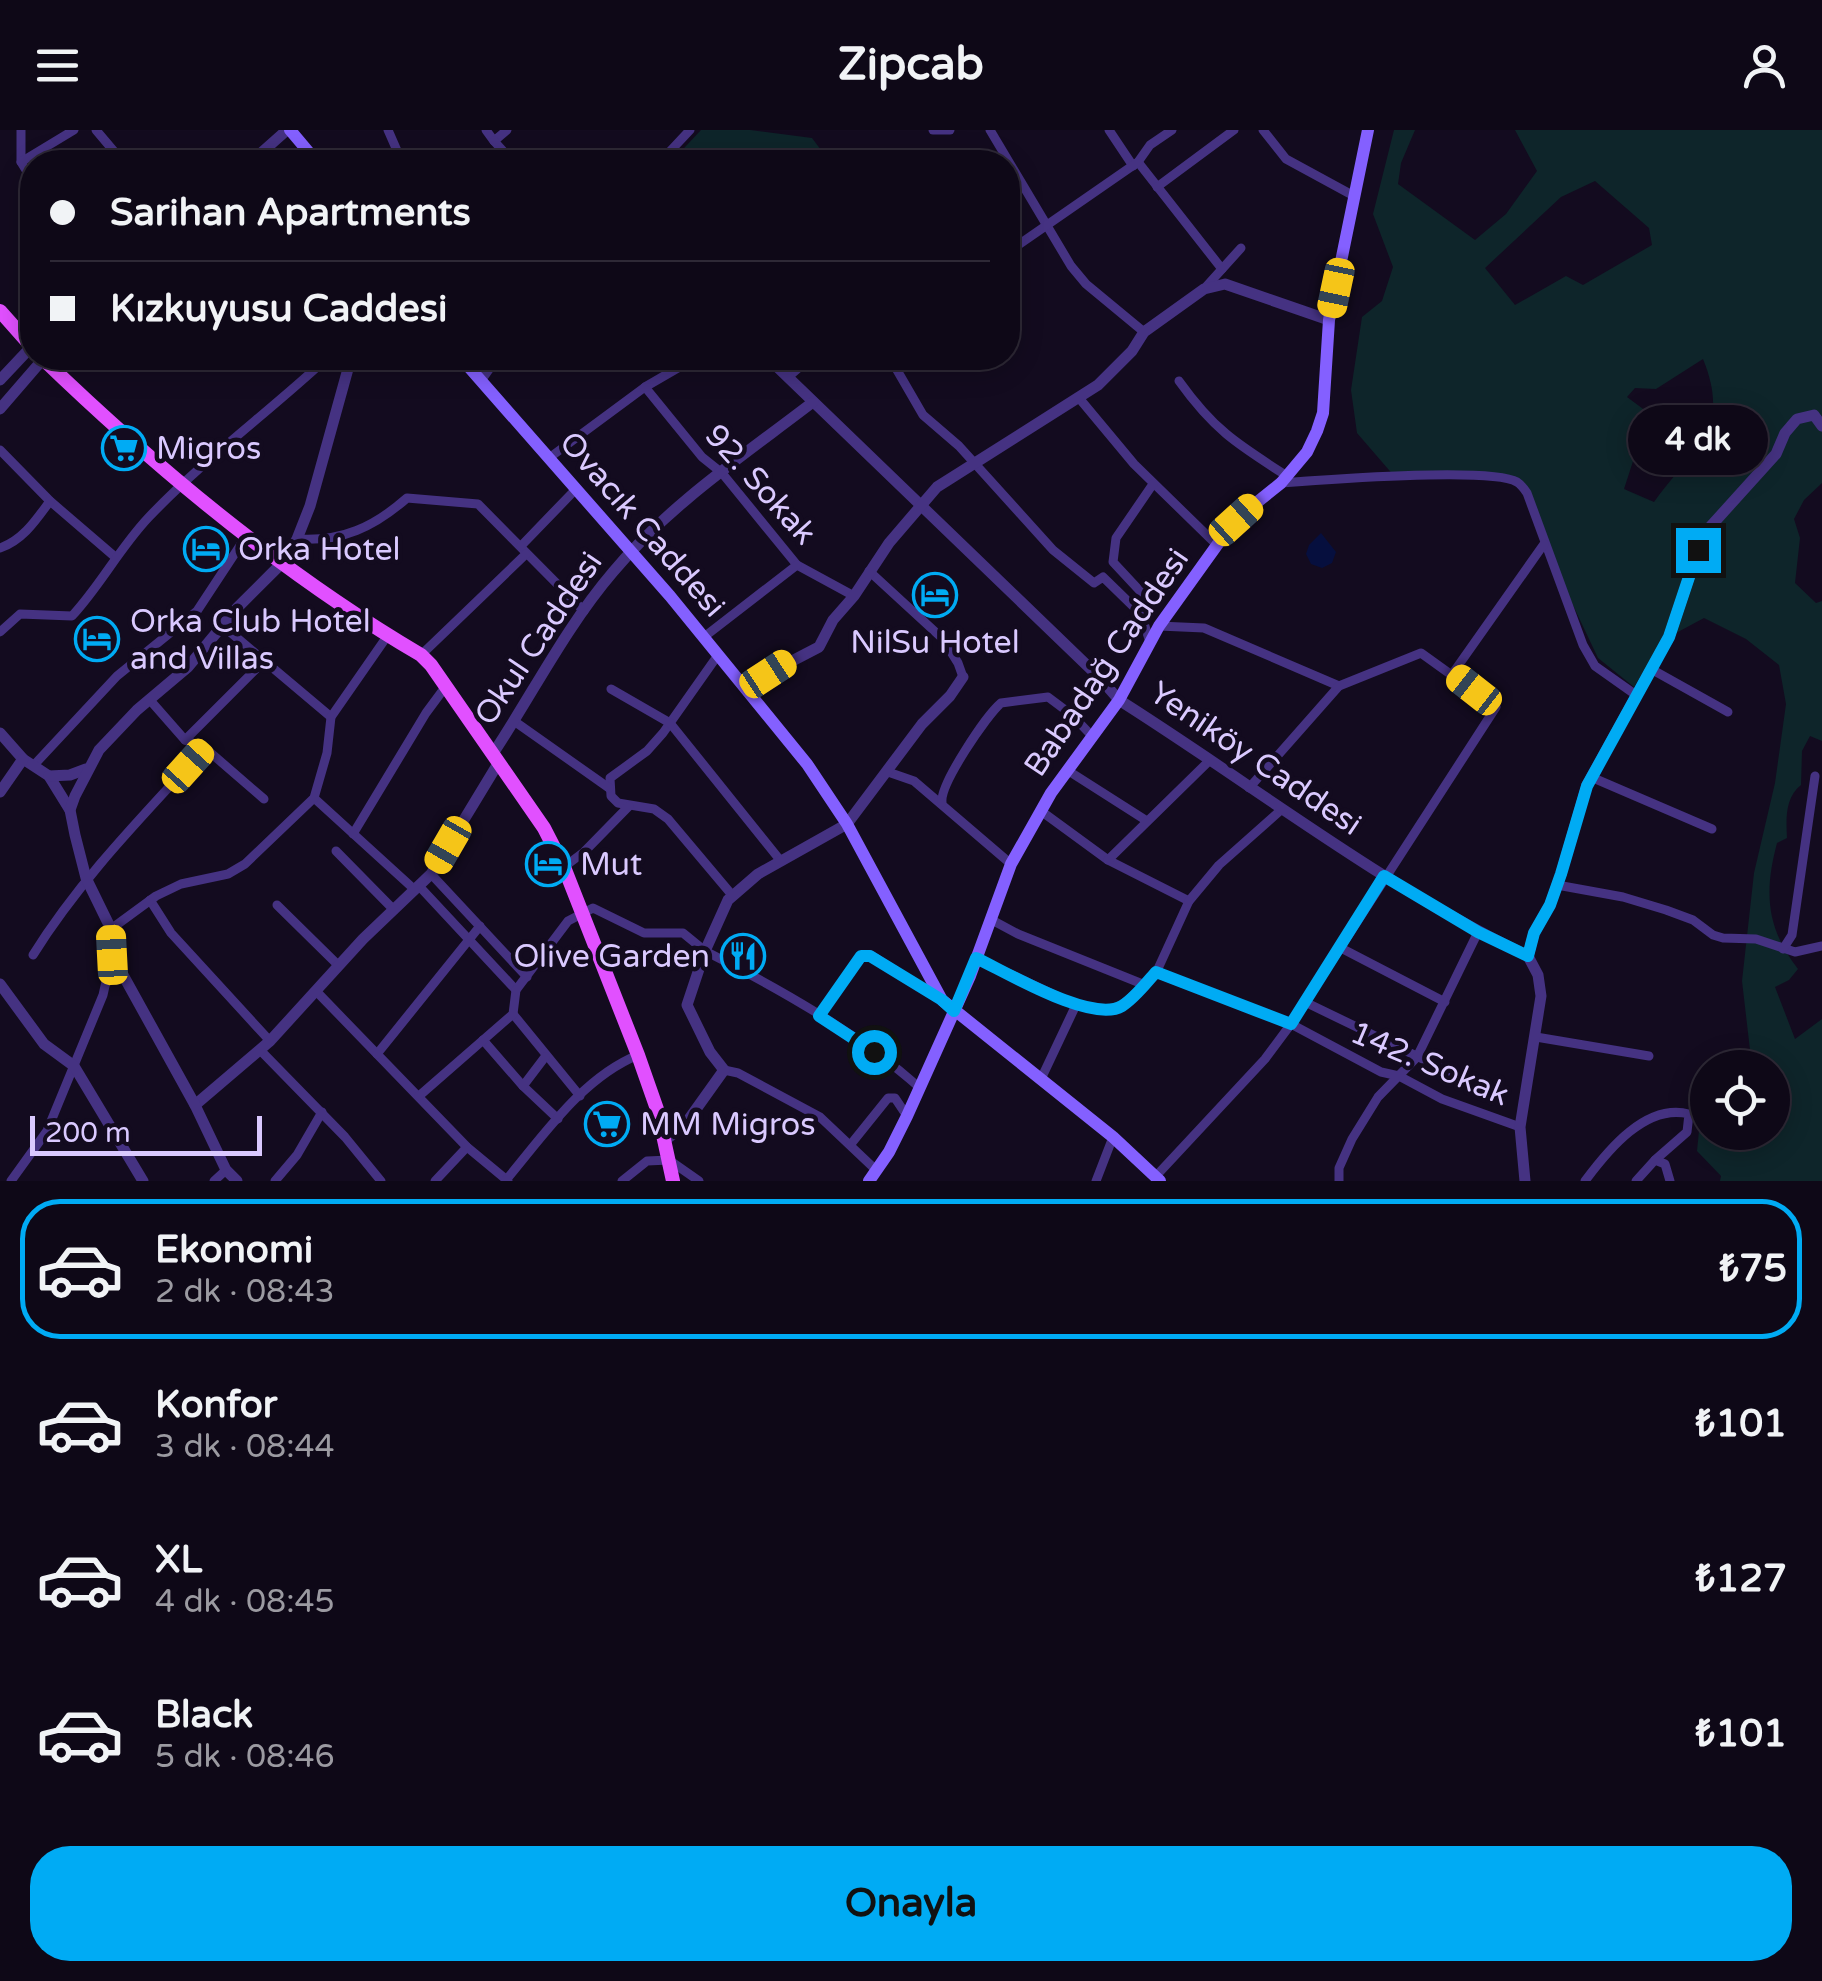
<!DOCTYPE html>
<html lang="tr">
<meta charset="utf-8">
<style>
:root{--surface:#0e0817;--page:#171120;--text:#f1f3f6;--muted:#9b9aa1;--line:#2e2936;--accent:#00abf4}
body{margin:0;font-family:"Varela Round",sans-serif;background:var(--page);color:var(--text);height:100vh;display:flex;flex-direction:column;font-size:38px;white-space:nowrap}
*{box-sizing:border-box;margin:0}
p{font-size:32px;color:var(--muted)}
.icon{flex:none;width:55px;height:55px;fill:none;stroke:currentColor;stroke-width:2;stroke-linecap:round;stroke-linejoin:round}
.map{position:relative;height:1051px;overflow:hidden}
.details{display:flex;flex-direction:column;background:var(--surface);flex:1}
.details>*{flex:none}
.banner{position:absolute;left:20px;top:20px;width:1000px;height:220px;border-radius:40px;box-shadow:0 5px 25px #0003,0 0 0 2px var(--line);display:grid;align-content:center;height:220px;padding:0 30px;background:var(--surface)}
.buttons{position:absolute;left:1690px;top:920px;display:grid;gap:20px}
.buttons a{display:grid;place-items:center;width:100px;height:100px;border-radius:50%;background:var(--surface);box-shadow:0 5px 25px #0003,0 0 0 2px var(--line);font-size:50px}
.scale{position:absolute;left:30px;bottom:25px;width:232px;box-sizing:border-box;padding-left:10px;border:5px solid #dac9ff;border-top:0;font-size:28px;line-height:35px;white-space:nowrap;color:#dac9ff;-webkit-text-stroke:8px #130b1f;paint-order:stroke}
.end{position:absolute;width:45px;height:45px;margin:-22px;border:12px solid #00abf4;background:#111;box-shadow:0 0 0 5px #111}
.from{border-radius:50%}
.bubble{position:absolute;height:70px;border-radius:35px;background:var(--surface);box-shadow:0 5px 25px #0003,0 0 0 2px var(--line);font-size:32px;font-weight:700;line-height:70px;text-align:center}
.car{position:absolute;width:30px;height:60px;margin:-30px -15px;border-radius:12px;box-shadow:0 0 8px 2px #0007;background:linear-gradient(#f5c518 24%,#345 0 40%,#f5c518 0 76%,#345 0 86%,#f5c518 0)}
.banner b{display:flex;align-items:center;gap:35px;height:95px;font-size:38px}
.banner b+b{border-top:2px solid var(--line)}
.banner i{width:25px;height:25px;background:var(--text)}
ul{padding:18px 0 0;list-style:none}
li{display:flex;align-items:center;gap:30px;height:140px;margin:0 20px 15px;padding:0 10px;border:5px solid transparent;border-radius:40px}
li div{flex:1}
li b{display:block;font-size:38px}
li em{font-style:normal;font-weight:700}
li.active{border-color:var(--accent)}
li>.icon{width:90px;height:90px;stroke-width:1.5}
.button{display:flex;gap:20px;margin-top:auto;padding:20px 30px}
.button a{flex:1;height:115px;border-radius:40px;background:var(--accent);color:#111;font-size:40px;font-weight:700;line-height:115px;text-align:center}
header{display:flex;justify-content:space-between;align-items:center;height:130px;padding:0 30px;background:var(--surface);font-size:45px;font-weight:700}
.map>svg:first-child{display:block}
.green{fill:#0e252a;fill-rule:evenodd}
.water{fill:#060f3e}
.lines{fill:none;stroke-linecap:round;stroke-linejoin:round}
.minor{stroke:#453282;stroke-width:9}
.tertiary{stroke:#453282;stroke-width:11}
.secondary{stroke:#8460ff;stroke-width:12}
.primary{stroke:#e150ff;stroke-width:14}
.route{stroke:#00abf4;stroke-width:12}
.labels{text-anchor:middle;stroke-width:9;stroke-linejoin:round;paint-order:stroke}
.poi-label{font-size:32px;fill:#dac9ff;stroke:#130b1f;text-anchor:start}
.street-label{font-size:32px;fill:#dac9ff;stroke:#130b1f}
</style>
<header><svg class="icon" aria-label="menu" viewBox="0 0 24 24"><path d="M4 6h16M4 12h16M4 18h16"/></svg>Zipcab<svg class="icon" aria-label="person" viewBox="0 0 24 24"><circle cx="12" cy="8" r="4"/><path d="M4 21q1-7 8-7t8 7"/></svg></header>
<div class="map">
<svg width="1822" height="1051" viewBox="0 0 1822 1051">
<rect width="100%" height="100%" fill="#130b1f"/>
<!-- green -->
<g class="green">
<path d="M701,0H750L812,8L830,32H671Z"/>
<path d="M1394,0H1415L1401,33L1398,54L1475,110L1506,84L1537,41L1515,0H1822V353L1804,370L1794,389L1800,408L1795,453L1816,473L1822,471V611L1810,606L1802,621L1801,655C1785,668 1786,688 1787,708L1777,713C1764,762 1766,798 1798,839L1789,850L1775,857L1795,909L1822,889V1051H1720L1721,1046L1697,1021L1700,991L1707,984L1708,1002H1772V938L1752,937L1742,851L1754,743L1775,653L1786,574L1779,535L1746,509L1704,488L1663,510L1634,557L1598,528L1544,414L1527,363L1507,349L1395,347L1357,303L1351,260L1362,187L1382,171L1393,137L1373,84ZM1595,51L1649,98L1652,115L1583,155L1566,146L1515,175L1485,138L1561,67ZM1703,229C1732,300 1693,318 1654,372L1624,359L1636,322L1662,293L1627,267L1635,258L1656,259Z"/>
</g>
<!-- water -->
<path class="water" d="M1321,403L1336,422L1332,433L1322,438L1311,434L1306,424L1309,415Z"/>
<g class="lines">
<!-- minor -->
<g class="minor">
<path d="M21,0V32L32,50"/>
<path d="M96,0L123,32"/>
<path d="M388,0L402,32"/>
<path d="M486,0L494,11L507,0"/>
<path d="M933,0H950"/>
<path d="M990,0L1071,136L1086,154L1144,202"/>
<path d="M1109,0L1133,36"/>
<path d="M1263,0L1286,29L1354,66"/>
<path d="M494,11L513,32"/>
<path d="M21,32L74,0"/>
<path d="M548,32H555"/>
<path d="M660,32L690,0"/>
<path d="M1138,32L1222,139"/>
<path d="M1157,57L1234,0"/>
<path d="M1008,122L1138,32L1150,15L1172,0"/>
<path d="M1204,159L1241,118"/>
<path d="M890,228L923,285L959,316L1053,420L1094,453L1103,447L1141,484L1150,512"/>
<path d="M788,247L810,228"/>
<path d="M481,251L497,228"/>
<path d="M1179,251C1214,300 1237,314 1287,346"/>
<path d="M645,257L702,327L722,343L797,435L854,466"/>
<path d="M1079,268L1134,334L1217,415"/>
<path d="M0,320L50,371L114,426"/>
<path d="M549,328L645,257L695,228"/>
<path d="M1281,353C1320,350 1491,337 1517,352C1520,354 1525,360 1527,363L1583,515L1595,536L1636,565"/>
<path d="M297,409C342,412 374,397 407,368L478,374L584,481"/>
<path d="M521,416L576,359"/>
<path d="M0,418C23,410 36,390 50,371"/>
<path d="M869,441L943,509L958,533L963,547"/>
<path d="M1153,475L1113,432L1116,408L1153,354"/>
<path d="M223,496L331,587"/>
<path d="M1159,496L1204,498L1339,556"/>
<path d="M0,502L20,484L72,486C100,456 119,419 148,388C203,330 269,282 327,228"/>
<path d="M704,507L797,435"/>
<path d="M421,525L526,424"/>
<path d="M718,525L663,603L647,621L610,648L611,666L618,673L654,679L668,689L732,765"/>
<path d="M1651,539L1728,582"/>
<path d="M1453,543L1544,414"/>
<path d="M611,559L670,593L780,730"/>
<path d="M149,569L185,610L205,618L264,669"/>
<path d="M514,591L609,658"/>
<path d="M185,610L264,531"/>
<path d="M34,635L117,546L197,481L247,405"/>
<path d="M1067,640L1147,691"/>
<path d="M888,642L914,651L1011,734"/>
<path d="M1591,647L1712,699"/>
<path d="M314,668L415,760"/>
<path d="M942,672C940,654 986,586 1001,573L1048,567L1072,585L1091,605"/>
<path d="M1041,681L1108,730L1189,771"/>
<path d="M353,704L426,583L446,556"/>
<path d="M336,721L394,780"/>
<path d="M1108,730L1210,630"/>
<path d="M564,737L584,722L629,676"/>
<path d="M431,744L527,847"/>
<path d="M1557,755L1623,767L1666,780L1693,790L1713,805L1723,808L1756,809L1795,822L1822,816"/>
<path d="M419,756L516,860"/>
<path d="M150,770L171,803L270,911"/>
<path d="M277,775L338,835"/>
<path d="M990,789L1018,804L1145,855"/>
<path d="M111,799L156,766L181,754L228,744L245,734L314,668L327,623L331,587L388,505"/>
<path d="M1339,817L1445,872"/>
<path d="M1783,819L1792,805L1815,646"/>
<path d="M33,825C81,748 144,685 205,618"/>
<path d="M976,828L1076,875"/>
<path d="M1156,843L1291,894L1381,942L1399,946L1442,969L1520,997"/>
<path d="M316,861L467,1017L508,1051"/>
<path d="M1305,872L1464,949"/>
<path d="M513,884L580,966"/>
<path d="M819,886L861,826L871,825L940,869"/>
<path d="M1536,907L1649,926"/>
<path d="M483,910L523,956L558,989"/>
<path d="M260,920L345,1007L381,1051"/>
<path d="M377,924L480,796"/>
<path d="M724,940L738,943L820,987L876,1040"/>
<path d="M1041,949L1076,875L1106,880L1120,877L1145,855L1156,843L1189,771L1219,735L1281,680"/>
<path d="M523,956L545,927"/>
<path d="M419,966L513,884L516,860L568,791L593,778L644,803H683L705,821C778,858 858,903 920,958"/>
<path d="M851,1014L888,968H895L907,986"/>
<path d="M1156,1046L1265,929L1291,894L1496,577L1421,523L1339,556L1249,658"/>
<path d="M506,1050C544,1005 582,948 638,925"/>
<path d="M11,1051L47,1001L103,865L112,825"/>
<path d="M214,1051L226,1040"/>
<path d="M275,1051L297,1025L322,982"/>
<path d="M435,1051L467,1017"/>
<path d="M622,1051L647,1031L669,1030L699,1051"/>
<path d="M1096,1051L1113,1007"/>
<path d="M1339,1051V1038L1352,1009L1378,967L1417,927L1478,802"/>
<path d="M1585,1051C1608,1020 1646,973 1689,984L1687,1002L1655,1030"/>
<path d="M1636,1051L1655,1030L1665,1034L1670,1051"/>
</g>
<!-- tertiary -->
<g class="tertiary">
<path d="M251,32L287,0"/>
<path d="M768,228L1099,547L1119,570C1255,656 1382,756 1528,826"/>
<path d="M0,250L32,216"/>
<path d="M0,279L44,228"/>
<path d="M751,563L769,543L819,517L833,490L854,466L889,413L937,357L1098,255L1132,221L1144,202L1204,159L1225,154L1329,190"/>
<path d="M0,603L23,629L49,646L70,680"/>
<path d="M494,622C533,563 566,497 613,442C669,375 744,325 813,272"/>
<path d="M49,646L70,645L86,639"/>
<path d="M0,662L23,629"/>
<path d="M0,854L44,914L74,936L143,1051"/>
<path d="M195,975L270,911L363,809L431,744L499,632"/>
<path d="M665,1010L684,996L724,940L710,922L687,875L705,821L728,770L758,744L847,694L922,594L950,566L963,547"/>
<path d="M237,1051L226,1040L195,975L112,825L111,799L86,748L75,705L70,680L75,666L99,620L137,580L188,537L237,478L283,432L297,409L310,376L351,228"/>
<path d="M1525,1051L1520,997L1541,866L1538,845L1528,826L1534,803L1550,775L1561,744L1587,655L1669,507L1698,421L1710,397L1776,324L1785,303L1797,289L1814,285L1822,296"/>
</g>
<!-- secondary -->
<g class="secondary">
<path d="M290,0L317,32"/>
<path d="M461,228L670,466L807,634L847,694L942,870L1113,1007L1160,1051"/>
<path d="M869,1051L889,1022L907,986L970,846L1011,734L1051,663L1119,570L1159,496L1235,390L1281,353L1307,322L1317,301L1323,283L1329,190L1368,0"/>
</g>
<!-- primary -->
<g class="primary">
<path d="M0,181L32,217"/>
<path d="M42,228C157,339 283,444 421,525L431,535L544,698L564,737L638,925L658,982L673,1051"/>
</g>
</g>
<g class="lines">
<!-- route -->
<path class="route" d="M874,922L819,886L861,826H870L942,870L954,881L976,828C1006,842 1092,894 1122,876C1135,868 1146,853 1156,842L1291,894L1384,746L1478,802L1528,826L1534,803L1550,775L1561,744L1587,656L1669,507L1698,420"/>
</g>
<!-- icons -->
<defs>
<symbol id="supermarket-ring" viewBox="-11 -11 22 22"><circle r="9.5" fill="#130b1f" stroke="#00abf4" stroke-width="1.5"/><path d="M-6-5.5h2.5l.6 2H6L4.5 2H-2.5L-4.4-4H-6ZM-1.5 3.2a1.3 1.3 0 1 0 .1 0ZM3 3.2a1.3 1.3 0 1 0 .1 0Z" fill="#00abf4"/></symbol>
<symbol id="hotel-ring" viewBox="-11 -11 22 22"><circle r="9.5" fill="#130b1f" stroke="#00abf4" stroke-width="1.5"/><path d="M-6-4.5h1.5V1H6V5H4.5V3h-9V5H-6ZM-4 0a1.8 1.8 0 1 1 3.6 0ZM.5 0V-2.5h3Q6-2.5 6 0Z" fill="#00abf4"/></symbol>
<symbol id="restaurant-ring" viewBox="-11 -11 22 22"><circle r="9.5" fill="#130b1f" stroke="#00abf4" stroke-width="1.5"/><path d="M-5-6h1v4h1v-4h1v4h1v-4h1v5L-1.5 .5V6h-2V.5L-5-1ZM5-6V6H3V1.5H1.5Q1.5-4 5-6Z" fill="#00abf4"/></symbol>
</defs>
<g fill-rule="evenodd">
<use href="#supermarket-ring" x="99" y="293" width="50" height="50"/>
<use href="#hotel-ring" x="181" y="394" width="50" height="50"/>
<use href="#hotel-ring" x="910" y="440" width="50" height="50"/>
<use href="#hotel-ring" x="72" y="484" width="50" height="50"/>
<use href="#hotel-ring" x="523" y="709" width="50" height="50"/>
<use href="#restaurant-ring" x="718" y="801" width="50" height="50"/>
<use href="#supermarket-ring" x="582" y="969" width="50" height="50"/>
</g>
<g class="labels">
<!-- poi labels -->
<g class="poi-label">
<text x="156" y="329">Migros</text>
<text x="238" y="430">Orka Hotel</text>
<text x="130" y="502">Orka Club Hotel<tspan x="130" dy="37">and Villas</tspan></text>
<text x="935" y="523" text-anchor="middle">NilSu Hotel</text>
<text x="580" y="745">Mut</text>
<text x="710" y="837" text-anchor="end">Olive Garden</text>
<text x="640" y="1005">MM Migros</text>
</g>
<!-- street labels -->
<g class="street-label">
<text transform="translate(761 354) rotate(48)" y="11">92. Sokak</text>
<text transform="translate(643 394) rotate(49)" y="11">Ovacık Caddesi</text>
<text transform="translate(538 508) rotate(-56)" y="11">Okul Caddesi</text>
<text transform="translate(1106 532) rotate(-56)" y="11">Babadağ Caddesi</text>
<text transform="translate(1256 628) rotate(34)" y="11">Yeniköy Caddesi</text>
<text transform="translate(1430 933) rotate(23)" y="11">142. Sokak</text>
</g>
</g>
</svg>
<div class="buttons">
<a><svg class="icon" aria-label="locate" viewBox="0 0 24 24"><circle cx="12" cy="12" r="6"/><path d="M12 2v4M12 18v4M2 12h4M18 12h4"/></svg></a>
</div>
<div class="scale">200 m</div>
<i class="end from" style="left:874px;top:922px"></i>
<i class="end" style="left:1698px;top:420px"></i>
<div class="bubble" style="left:1628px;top:275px;width:140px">4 dk</div>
<i class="car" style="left:1336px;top:158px;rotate:192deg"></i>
<i class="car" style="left:1236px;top:390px;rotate:48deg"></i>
<i class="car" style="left:768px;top:544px;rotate:57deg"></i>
<i class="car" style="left:1474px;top:560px;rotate:308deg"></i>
<i class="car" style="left:188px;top:636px;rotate:42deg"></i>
<i class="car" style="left:448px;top:715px;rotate:210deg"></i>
<i class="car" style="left:112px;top:825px;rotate:357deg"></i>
<div class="banner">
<b><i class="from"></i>Sarihan Apartments</b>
<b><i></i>Kızkuyusu Caddesi</b>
</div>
</div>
<section class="details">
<ul>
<li class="active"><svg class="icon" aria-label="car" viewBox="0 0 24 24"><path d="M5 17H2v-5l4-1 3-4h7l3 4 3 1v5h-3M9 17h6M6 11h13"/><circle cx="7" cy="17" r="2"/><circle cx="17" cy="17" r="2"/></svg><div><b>Ekonomi</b><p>2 dk · 08:43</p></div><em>₺75</em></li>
<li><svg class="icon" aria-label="car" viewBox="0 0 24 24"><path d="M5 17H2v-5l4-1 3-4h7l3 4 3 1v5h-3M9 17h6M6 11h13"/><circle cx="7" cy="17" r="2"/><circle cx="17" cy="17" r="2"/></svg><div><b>Konfor</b><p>3 dk · 08:44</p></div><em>₺101</em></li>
<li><svg class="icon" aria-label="car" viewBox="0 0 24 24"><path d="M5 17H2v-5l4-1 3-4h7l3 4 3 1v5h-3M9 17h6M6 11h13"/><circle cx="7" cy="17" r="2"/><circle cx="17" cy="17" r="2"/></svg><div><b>XL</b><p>4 dk · 08:45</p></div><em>₺127</em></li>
<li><svg class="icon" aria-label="car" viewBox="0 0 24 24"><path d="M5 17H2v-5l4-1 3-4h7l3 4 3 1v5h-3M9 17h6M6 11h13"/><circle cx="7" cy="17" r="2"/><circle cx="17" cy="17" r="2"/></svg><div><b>Black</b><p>5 dk · 08:46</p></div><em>₺101</em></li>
</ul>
<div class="button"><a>Onayla</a></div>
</section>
